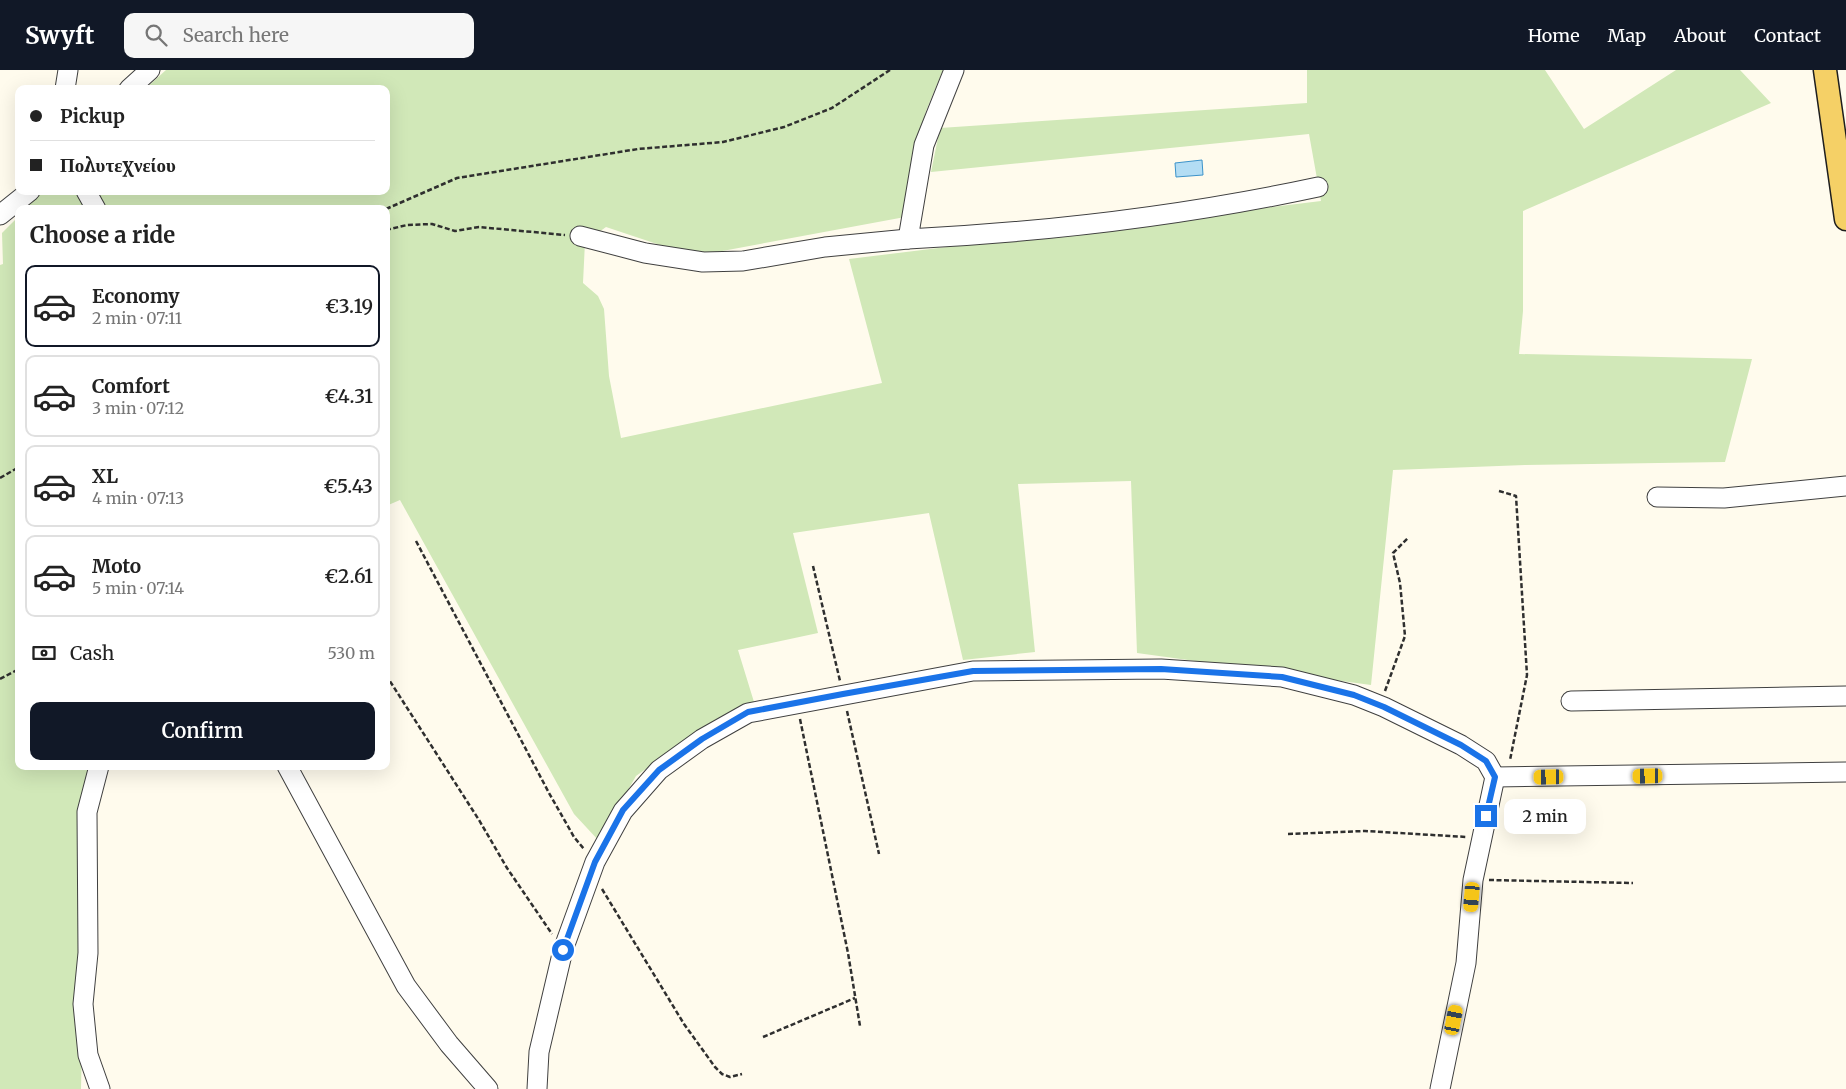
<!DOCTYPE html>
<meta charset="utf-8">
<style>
:root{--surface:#fff;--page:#f6f6f6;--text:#222;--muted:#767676;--line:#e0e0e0;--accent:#111827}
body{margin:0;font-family:Merriweather,serif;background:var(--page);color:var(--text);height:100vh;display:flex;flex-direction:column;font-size:19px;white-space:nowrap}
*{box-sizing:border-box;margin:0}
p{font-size:16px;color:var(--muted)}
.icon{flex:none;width:28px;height:28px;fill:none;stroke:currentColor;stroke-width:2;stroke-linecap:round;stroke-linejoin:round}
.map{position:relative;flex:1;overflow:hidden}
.drawer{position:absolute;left:15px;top:135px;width:375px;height:565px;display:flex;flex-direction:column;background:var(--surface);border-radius:10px;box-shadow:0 5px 20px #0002}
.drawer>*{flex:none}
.top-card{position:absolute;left:15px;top:15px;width:375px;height:110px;border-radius:10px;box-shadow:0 5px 20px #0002;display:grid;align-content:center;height:110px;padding:0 15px;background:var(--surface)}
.end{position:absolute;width:22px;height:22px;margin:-11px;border:6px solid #1a73e8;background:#fff;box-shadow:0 0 0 2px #fff}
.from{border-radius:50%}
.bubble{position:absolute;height:35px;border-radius:10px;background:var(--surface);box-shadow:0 5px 20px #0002;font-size:16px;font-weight:600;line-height:35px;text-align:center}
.car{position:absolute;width:15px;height:30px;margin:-15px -8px;border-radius:6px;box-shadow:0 0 4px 1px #0007;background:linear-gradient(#f5c518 24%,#345 0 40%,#f5c518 0 76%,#345 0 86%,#f5c518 0)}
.top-card b{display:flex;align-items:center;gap:18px;height:48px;font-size:19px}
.top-card b+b{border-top:1px solid var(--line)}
.top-card i{width:12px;height:12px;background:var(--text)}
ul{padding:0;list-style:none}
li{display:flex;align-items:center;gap:15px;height:82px;margin:0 10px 8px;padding:0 5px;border:2px solid var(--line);border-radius:10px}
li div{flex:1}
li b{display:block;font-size:19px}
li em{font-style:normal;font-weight:600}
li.on{border-color:var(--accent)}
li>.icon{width:45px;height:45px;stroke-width:1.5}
h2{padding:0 15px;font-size:22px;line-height:60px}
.pay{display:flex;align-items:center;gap:12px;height:55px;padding:0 15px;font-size:19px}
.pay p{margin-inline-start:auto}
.button{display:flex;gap:10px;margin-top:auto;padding:10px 15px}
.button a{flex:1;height:58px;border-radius:10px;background:var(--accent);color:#fff;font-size:20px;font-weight:600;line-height:58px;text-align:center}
header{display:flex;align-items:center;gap:30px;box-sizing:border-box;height:70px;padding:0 25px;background:var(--accent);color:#fff}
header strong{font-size:24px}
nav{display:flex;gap:28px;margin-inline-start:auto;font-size:18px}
.search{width:350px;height:45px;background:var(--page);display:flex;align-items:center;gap:12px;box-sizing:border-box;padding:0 18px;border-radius:10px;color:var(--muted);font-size:19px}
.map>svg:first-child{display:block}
.green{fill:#d1e8b8}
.water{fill:#b3ddf4;stroke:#3c93ca}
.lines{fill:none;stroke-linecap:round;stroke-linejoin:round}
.minor-casing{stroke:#404040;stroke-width:21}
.major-casing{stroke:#1e1e1e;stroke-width:25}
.path{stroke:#2f2f2f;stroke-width:2.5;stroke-dasharray:5 2.5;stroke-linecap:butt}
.minor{stroke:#fff;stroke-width:19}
.major{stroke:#f5d066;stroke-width:22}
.route{stroke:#1a73e8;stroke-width:6}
</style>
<header>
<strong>Swyft</strong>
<div class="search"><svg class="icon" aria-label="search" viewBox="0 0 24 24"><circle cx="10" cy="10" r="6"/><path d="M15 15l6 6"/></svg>Search here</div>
<nav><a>Home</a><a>Map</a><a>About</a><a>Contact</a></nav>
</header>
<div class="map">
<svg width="1846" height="1019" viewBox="0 0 1846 1019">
<rect width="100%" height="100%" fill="#fffbed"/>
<!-- green -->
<g class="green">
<path d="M166,0H943L926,41L914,82L905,147L717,182H681L606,157L585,172L583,213L598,226L604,239L609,306L621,368L882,313L849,189L1321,131L1309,64L931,102L940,58L1307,33V0H1545L1584,59L1676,0H1740L1771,33L1523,141V241L1519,284L1752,289L1725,392L1525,395L1393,400L1371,615L1137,583L1131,411L1018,414L1035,582L963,590L929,443L793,463L818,563L738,580L754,632L689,668L636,706L599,771L574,744L400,430L386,436V139H25L42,121H386V19H145Z"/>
<path d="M19,146V696H104L87,751L81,1019H0V195L3,194L2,163Z"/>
</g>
<!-- water -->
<path class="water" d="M1202,90L1203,105L1176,107L1175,93Z"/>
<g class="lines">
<defs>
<g id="minor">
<path d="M954,0L924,75L908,169C1046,162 1183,146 1318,117"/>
<path d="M65,19L68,0"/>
<path d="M129,19L150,0"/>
<path d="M86,121L96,139"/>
<path d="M0,145L30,121"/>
<path d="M580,166L645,183L703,192L743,191L825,177L908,169"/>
<path d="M1657,427L1724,428L1846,416"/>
<path d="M1571,631L1846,626"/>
<path d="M99,696L87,742L88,883L83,934L88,985L100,1019"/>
<path d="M287,696L406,916L449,974L488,1019"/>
<path d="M1495,707L1846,702"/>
<path d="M537,1019L539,982L563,880L595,792L623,741L659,700L702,669L748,643L973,601L1161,599L1282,607L1354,625L1384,637L1461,675L1486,691L1495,707"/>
<path d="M1440,1019L1466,893L1473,810L1495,707"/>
</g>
<path id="major" d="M1825,0L1846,149"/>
</defs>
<!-- minor casing -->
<use href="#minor" class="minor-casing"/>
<!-- major casing -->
<use href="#major" class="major-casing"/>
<!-- path -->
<g class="path">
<path d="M386,139L457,108L638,79L723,72L784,57L832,38L890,0"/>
<path d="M386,160L407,155L432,154L455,161L479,157L565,165"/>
<path d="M0,408L19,397"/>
<path d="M1499,421L1516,426L1527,605L1510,690"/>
<path d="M416,471L549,723L574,767L584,779"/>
<path d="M813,496L840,611"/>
<path d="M386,605L479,750L507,798L552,864"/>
<path d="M0,609L19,599"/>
<path d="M1385,621L1405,566L1400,513L1393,483L1408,468"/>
<path d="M847,641L879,784"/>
<path d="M800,649L848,883L860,956"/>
<path d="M1288,764L1365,761L1467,767"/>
<path d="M1489,810L1633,813"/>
<path d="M602,819L684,954L715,997L722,1004L730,1007L742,1004"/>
<path d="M763,967L855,928"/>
</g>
<!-- minor -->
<use href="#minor" class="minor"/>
<!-- major -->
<use href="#major" class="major"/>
</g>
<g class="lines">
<!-- route -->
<path class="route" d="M563,880L595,792L623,740L659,700L702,669L748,642L843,624L973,601L1161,599L1282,607L1354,625L1384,637L1461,675L1486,691L1495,707L1486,746"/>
</g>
</svg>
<i class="end from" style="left:563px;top:880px"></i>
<i class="end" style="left:1486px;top:746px"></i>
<div class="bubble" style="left:1504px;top:729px;width:82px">2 min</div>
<i class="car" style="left:1648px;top:706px;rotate:269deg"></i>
<i class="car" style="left:1549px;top:707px;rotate:269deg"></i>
<i class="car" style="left:1472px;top:827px;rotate:185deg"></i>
<i class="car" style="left:1454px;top:950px;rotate:11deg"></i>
<div class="top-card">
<b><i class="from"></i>Pickup</b>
<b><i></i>Πολυτεχνείου</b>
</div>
<section class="drawer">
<h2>Choose a ride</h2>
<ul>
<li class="on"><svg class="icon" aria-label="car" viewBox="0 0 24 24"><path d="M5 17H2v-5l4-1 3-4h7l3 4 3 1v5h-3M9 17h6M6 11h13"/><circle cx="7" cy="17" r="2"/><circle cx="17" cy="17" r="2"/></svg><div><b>Economy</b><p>2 min · 07:11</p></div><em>€3.19</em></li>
<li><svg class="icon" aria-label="car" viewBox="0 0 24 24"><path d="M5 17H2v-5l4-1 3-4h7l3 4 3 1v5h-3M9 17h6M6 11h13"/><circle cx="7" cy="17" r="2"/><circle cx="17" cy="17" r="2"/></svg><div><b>Comfort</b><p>3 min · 07:12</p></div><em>€4.31</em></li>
<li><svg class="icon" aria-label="car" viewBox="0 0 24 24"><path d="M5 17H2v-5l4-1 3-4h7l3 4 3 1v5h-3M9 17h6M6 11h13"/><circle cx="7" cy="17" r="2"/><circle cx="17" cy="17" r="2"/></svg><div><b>XL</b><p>4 min · 07:13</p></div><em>€5.43</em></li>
<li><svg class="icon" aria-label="car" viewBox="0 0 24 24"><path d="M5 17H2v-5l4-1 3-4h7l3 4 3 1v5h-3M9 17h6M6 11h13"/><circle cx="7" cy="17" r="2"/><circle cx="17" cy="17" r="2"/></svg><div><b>Moto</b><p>5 min · 07:14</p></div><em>€2.61</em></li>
</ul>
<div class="pay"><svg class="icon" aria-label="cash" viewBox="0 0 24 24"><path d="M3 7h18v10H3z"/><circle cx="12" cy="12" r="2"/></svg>Cash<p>530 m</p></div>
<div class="button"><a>Confirm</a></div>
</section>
</div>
